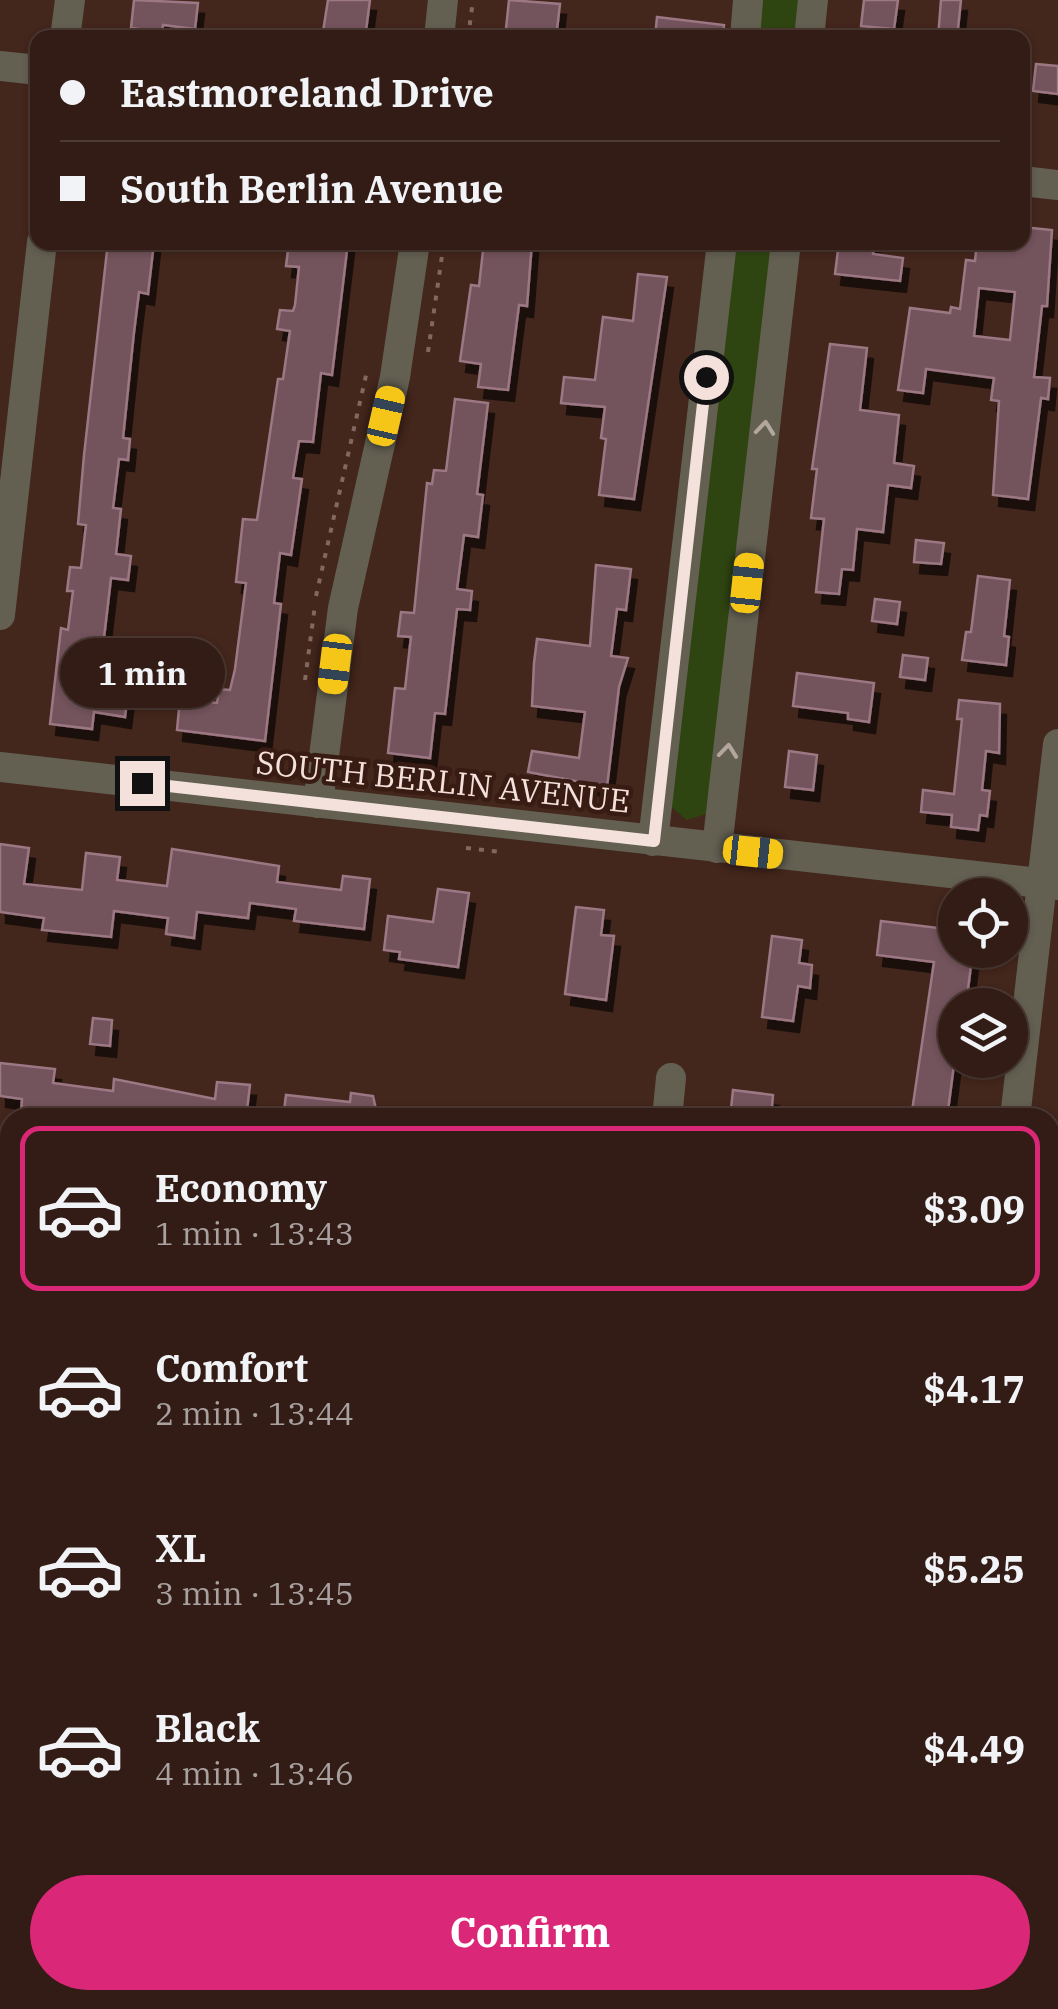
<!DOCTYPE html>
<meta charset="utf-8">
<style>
:root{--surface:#321c15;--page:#3d2922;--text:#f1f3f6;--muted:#a8a1a0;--line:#4d3a34;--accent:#db2777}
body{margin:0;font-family:"IBM Plex Serif",serif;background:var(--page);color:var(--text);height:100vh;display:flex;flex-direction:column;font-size:38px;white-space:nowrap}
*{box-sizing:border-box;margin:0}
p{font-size:32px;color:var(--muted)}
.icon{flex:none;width:55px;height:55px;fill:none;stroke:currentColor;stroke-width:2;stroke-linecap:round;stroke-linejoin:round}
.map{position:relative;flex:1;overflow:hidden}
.panel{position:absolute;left:0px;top:1108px;width:1060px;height:902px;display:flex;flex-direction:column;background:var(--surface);border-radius:30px 30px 0 0;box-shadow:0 2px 8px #0004,0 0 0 2px var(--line)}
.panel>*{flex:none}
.top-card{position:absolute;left:30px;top:30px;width:1000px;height:220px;border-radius:20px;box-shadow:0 2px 8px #0004,0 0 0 2px var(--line);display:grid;align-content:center;height:220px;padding:0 30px;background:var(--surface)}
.fabs{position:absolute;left:938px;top:878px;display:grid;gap:20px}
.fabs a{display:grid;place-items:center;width:90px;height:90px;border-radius:50%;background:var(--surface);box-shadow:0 2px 8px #0004,0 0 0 2px var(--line);font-size:50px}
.end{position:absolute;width:45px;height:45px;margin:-22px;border:12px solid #f5e1db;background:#111;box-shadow:0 0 0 5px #111}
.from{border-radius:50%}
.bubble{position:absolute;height:70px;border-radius:35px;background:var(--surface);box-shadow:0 2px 8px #0004,0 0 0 2px var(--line);font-size:32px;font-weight:800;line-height:70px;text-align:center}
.car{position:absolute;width:30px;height:60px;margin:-30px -15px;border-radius:12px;box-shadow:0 0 8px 2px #0007;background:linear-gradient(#f5c518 24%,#345 0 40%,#f5c518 0 76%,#345 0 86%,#f5c518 0)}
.top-card b{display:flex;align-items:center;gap:35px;height:95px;font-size:38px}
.top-card b+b{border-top:2px solid var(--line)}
.top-card i{width:25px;height:25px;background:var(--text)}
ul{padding:18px 0 0;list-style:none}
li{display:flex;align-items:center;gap:30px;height:165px;margin:0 20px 15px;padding:0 10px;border:5px solid transparent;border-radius:20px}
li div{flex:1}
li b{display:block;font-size:38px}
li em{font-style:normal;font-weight:800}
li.current{border-color:var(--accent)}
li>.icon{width:90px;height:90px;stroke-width:1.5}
.action{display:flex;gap:20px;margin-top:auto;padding:20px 30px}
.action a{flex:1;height:115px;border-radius:60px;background:var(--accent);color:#fff;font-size:40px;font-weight:800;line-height:115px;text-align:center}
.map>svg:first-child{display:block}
.green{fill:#2f4511}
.building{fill:#73525c;stroke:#9c7884;stroke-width:2.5;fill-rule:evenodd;filter:url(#shadow)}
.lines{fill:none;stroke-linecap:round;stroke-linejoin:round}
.path{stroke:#82685f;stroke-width:4;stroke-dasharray:5 8;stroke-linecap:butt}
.minor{stroke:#636052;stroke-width:30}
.oneway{stroke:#b3a79d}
.route{stroke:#f5e1db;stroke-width:12}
.labels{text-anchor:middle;stroke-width:9;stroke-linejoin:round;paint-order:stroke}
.street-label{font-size:32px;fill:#f5e1db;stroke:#381c13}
</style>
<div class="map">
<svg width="1058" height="2009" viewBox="0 0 1058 2009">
<defs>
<filter id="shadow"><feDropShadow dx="6" dy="11" stdDeviation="0" flood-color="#0009"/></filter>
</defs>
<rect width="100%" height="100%" fill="#43261c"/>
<!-- green -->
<g class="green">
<path d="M761,0H803L799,37L757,38Z"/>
<path d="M733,243H777L706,814L687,820L671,807Z"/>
</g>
<!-- building -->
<g class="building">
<path d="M134,0L198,3L195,29L163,25L162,32L131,28Z"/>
<path d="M328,0H370L365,38H322Z"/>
<path d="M509,0L560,4L556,38H505Z"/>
<path d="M864,0H898L894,29L861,26Z"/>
<path d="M941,0H961L957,38H938Z"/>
<path d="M657,17L724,25L723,38H655Z"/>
<path d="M1036,64L1058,66V94L1033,91Z"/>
<path d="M1022,227L1052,230L1047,306H1042L1034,377L1050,378L1048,399L1041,398L1028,499L993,495L999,401L991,400L994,378L926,369L923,393L898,390L910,308L950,313L951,307L960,309L966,260L975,261L977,242H1022ZM979,288L1015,292L1010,340L974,336Z"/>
<path d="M108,242H154L148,294L139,292L134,332L123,438L130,439L128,460L119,459L113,508L121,509L116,554L131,556L128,580L111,578L98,689L128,693L125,717L94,712L92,729L50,724L61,628L68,630L73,591H67L70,567L81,568L86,525L78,524L84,455Z"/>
<path d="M289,242H348L332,375L321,373L313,442L299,441L293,478L302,479L291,555L280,553L274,603L281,604L265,741L177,730L180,699L217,703L219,689L230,690L235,669L246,583L236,582L243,519L257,520L278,379H283L290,331L277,329L280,310L293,311L295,305L299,267L286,266Z"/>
<path d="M484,242H532L527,306L519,305L508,390L478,387L481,364L460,361L471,285L479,286Z"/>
<path d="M839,242H874L873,254L903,258L900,281L835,274Z"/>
<path d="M638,274L667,277L634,499L599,495L606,439L601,438L605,407L561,403L564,377L595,380L603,317L633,321Z"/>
<path d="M830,344L867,348L860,410L899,415L894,463L914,466L911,488L888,485L883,532L857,529L853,570L842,569L839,594L816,592L824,519L811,518L817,469H812Z"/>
<path d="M455,399L488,403L477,494L483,495L478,537L464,535L457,589L472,591L470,610L457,609L445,714L435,713L430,758L388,753L395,688L405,689L411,637L398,636L401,612L414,613L427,483L432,484L434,470L446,471Z"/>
<path d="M916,540L944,543L941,564L914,562Z"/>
<path d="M596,565L631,569L626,610L617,609L611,656L628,658L619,687L607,787L528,772L532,751L579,758L585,712L532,706L534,663L537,639L590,646Z"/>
<path d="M978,576L1010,580L1004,636L1009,637L1006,665L962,660L966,632H971Z"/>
<path d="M875,599L900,602L897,624L872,621Z"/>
<path d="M903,655L928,658L925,680L900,677Z"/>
<path d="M797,673L874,683L869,722L848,719V713L793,706Z"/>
<path d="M959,700L1000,704L999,753L986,751L982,790L990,791L987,816L980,815L978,830L951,827L952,815L921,812L923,790L954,794L962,719H957Z"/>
<path d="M789,751L817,755L813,790L785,787Z"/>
<path d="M0,844L29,848L24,884L82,890L86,853L120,857L117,880L167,886L172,849L279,866L277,882L341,890L343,876L370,879L364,929L294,921L296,909L250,903L248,918L197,912L194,938L166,934L168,918L114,911L111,937L42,930L44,918L0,912Z"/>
<path d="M438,889L469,893L458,967L399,959L400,952L384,950L388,916L433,922Z"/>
<path d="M576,907L604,910L601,935L614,936L606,1000L565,994Z"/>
<path d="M881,921L955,930V950H973L966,1005H955V1057L947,1118H911L934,962L877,955Z"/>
<path d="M772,936L802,940L799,963L812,965L810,988L798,986L793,1021L762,1017Z"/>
<path d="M93,1018L112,1020L110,1046L90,1044Z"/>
<path d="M0,1063L55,1069L53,1083L113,1091L114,1079L215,1099L217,1082L250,1085L246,1118H54L21,1113L22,1099L0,1096Z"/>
<path d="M733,1090L773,1095L771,1118H730Z"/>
<path d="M351,1093L373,1096L378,1118H283L286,1095L350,1102Z"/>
</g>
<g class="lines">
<!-- path -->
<g class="path">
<path d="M468,38L473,0"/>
<path d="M428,352L444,242"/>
<path d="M316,596L367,371"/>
<path d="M305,680L315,605"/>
<path d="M466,848L501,852"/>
</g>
<!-- minor -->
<g class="minor">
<path d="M65,38L70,0"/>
<path d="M439,38L443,0"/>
<path d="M745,38L748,0"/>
<path d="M809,38L813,0"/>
<path d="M0,66L38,70"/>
<path d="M1022,181L1058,185"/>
<path d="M0,615L42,242"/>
<path d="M0,767L1058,885"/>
<path d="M318,803L343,608L395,377L415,242"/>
<path d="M653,841L722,242"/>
<path d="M717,848L786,242"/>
<path d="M667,1118L671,1078"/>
<path d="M1015,1118L1058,744"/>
<path d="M0,1175L10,1176"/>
<path d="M1050,1414L1058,1415"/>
<path d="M0,1524L10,1525"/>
<path d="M0,1864L10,1865"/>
<path d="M565,2009L566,2000"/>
</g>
</g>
<!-- one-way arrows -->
<defs><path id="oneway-chevron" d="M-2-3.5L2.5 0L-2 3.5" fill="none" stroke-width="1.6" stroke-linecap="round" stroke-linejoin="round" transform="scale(2.5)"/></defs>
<g class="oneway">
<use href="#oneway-chevron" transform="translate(765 428) rotate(-84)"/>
<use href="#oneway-chevron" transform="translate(728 751) rotate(-84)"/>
</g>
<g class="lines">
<!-- route -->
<path class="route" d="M142,783L654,841L706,377"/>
</g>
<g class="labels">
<!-- street labels -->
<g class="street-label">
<text transform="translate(443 782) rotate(6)" y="11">SOUTH BERLIN AVENUE</text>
</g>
</g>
</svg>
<div class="fabs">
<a><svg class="icon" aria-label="locate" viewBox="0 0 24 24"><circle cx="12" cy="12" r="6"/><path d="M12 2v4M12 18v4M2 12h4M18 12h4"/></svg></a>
<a><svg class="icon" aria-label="layers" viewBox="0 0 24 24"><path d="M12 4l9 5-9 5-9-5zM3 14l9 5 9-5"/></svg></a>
</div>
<i class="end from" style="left:706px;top:377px"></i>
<i class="end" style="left:142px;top:783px"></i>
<div class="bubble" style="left:60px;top:638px;width:165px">1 min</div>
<i class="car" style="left:386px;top:416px;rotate:13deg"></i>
<i class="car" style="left:747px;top:583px;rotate:6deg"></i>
<i class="car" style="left:335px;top:664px;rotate:187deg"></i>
<i class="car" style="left:753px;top:852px;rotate:96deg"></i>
<div class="top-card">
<b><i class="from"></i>Eastmoreland Drive</b>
<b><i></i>South Berlin Avenue</b>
</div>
<section class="panel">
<ul>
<li class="current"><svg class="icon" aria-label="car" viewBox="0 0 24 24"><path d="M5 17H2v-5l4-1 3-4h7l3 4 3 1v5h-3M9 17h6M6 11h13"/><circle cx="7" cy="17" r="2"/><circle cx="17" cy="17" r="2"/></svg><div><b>Economy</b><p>1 min · 13:43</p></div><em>$3.09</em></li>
<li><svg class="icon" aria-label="car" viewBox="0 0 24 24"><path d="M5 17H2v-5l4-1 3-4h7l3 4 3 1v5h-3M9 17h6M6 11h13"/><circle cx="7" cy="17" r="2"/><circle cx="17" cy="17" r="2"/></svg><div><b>Comfort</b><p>2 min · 13:44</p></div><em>$4.17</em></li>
<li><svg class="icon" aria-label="car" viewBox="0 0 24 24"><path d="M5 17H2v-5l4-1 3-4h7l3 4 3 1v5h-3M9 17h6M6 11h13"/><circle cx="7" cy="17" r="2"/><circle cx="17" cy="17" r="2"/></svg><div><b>XL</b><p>3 min · 13:45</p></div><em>$5.25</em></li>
<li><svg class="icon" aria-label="car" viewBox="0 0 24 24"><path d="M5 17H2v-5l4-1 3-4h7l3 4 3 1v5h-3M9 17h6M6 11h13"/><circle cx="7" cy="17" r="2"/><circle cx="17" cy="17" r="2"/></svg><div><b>Black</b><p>4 min · 13:46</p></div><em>$4.49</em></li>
</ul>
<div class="action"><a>Confirm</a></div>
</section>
</div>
